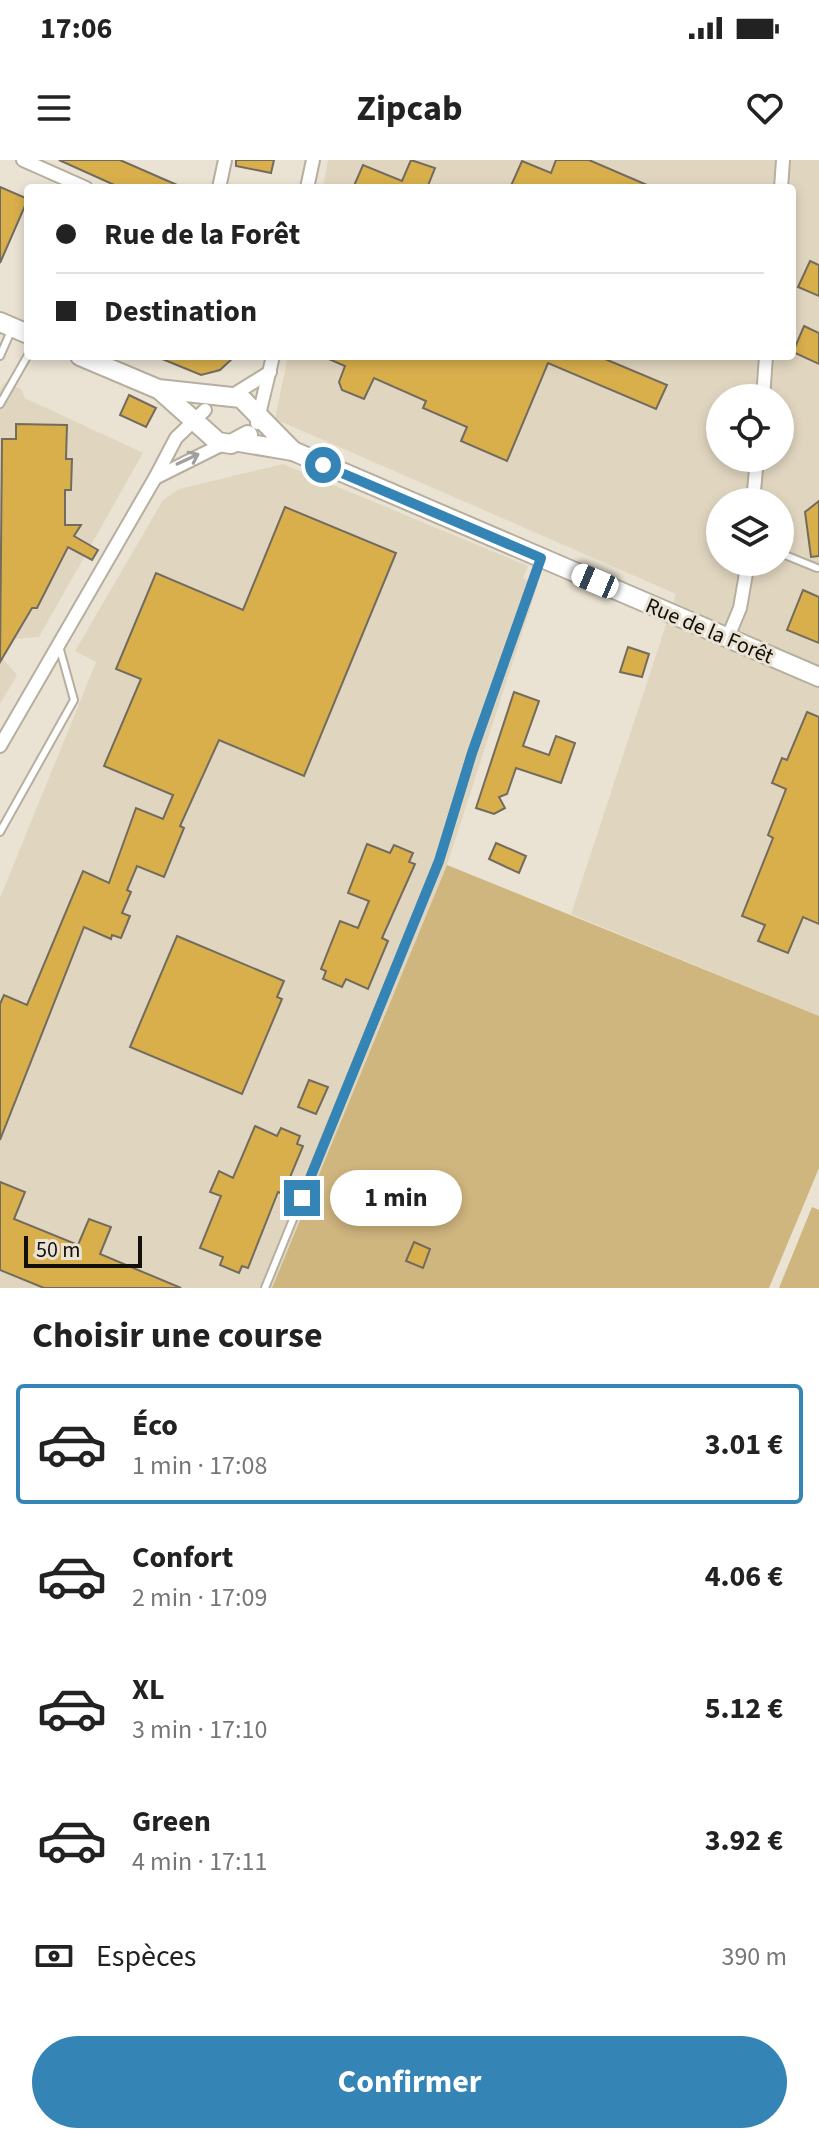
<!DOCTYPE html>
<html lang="fr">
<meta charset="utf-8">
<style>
:root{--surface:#fff;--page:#f2f2f2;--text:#222;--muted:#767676;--line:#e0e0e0;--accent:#3584b6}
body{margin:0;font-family:"Source Sans 3",sans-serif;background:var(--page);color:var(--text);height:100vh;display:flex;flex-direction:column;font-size:30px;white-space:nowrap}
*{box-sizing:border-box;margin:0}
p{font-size:26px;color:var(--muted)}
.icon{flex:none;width:44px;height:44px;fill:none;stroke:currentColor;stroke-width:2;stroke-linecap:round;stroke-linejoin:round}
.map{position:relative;height:1128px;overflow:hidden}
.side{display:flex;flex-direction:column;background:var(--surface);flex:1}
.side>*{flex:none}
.hud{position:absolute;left:24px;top:24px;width:772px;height:176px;border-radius:8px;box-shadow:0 4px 12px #0003;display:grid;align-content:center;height:176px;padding:0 32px;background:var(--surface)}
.fabs{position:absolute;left:706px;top:224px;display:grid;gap:16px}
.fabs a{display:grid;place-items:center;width:88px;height:88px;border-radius:50%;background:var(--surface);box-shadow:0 4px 12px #0003;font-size:40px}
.scale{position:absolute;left:24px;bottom:20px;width:118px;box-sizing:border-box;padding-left:8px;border:4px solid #12100b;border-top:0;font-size:22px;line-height:28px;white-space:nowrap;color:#12100b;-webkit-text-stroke:6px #eae3d3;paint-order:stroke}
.end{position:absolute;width:36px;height:36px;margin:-18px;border:10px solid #3584b6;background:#fff;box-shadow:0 0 0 4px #fff}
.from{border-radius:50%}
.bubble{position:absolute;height:56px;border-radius:28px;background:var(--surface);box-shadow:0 4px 12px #0003;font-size:26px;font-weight:700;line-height:56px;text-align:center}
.car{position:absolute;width:24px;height:48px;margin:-24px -12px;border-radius:10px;box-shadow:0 0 6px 2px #0007;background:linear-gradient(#fff 24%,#345 0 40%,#fff 0 76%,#345 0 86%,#fff 0)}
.hud b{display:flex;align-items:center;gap:28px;height:76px;font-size:30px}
.hud b+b{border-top:2px solid var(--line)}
.hud i{width:20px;height:20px;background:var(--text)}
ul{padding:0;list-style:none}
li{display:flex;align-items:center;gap:24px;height:120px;margin:0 16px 12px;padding:0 16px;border:4px solid transparent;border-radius:8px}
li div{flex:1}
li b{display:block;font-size:30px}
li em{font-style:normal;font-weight:700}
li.active{border-color:var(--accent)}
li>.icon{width:72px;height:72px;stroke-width:1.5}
h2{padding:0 32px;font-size:36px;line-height:96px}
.pay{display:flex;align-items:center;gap:20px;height:88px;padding:0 32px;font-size:30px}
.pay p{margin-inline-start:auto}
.primary-button{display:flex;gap:16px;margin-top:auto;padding:16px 32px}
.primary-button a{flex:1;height:92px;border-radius:48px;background:var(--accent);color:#fff;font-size:32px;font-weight:700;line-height:92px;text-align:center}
.status{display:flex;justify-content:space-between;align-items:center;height:56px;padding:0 40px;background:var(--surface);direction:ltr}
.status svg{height:22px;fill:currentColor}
header{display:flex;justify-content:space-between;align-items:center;height:104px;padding:0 32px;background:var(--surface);font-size:36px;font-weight:700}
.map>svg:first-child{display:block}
.built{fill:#e0d6c0;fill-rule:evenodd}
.green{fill:#cfb57e}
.building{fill:#d9af4c;stroke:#726b5e;stroke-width:2}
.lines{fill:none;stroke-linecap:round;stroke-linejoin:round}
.lane-casing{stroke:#b6afa0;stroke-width:10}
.street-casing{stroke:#b6afa0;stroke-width:16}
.secondary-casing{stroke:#b6afa0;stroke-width:22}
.lane{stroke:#fff;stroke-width:6}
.street{stroke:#fff;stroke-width:12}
.secondary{stroke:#fff;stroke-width:18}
.oneway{stroke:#a09f9d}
.route{stroke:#3584b6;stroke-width:10}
.labels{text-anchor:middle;stroke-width:6;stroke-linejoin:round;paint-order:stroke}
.street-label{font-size:22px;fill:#12100b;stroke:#eae3d3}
</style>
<div class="status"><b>17:06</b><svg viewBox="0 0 49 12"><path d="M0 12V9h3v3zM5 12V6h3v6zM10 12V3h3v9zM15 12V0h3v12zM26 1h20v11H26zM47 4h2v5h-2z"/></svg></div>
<header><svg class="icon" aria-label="menu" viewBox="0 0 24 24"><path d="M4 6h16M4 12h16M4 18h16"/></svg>Zipcab<svg class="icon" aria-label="heart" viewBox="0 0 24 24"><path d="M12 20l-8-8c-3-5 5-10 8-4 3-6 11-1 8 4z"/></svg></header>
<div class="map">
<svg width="819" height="1128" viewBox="0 0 819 1128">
<rect width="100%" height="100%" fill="#eae3d3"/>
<!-- built -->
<g class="built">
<path d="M328,0H819V856L571,754L676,434L275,259L288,196H792V28H323ZM720,238H780V298H720ZM720,342H780V402H720Z"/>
<path d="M5,222L21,229L25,238L143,293L39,477L13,479L2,498L17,515L0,544V230Z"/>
<path d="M283,304L528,406L523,418L538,424L447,705L272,1128H0V738L96,502L75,491L163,340L179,329Z"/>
</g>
<!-- green -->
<g class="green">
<path d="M447,705L819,856V1008L769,1128H272Z"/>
<path d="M812,1047L819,1050V1128H779Z"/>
</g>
<!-- building -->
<g class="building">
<path d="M59,0H120L184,28H121Z"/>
<path d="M236,0H274L271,13L236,6Z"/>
<path d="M411,0L435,8L427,28H353L363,5L402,21Z"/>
<path d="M556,0H589L654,28H510L522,1L551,13Z"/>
<path d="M0,27L28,39L0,103Z"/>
<path d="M810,101L819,105V136L798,127Z"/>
<path d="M804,166L819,173V204L793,192Z"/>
<path d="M155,196H235L220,210L201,215Z"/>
<path d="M322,196H598L667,225L656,249L548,203L507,301L461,281L467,267L423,248L426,241L374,218L364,239L342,230L339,222L345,206Z"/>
<path d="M129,235L156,248L146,267L120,255Z"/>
<path d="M16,264L67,265L66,299H72L71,330H65V365H81L74,376L98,390L92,400L68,387L37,448H32L0,502L2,279H16Z"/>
<path d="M819,341V396L811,397L805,352Z"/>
<path d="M285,347L396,393L304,616L219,580L180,666L184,668L164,717L137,706L127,730L131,732L122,753L130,756L121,778L112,775L111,779L84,767L0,980V844L4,835L27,845L83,711L109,723L136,648L163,659L173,635L104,606L141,519L116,509L156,413L243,450Z"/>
<path d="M803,430L819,437V483L787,470Z"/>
<path d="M628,487L649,494L642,517L620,512Z"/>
<path d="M514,532L539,541L523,586L549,595L556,576L575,583L561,623L516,608L507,634L499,637L505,648L494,654L476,648Z"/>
<path d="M807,552L819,557V764L803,757L788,793L758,781L765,765L742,756L773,678L768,675L786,629L772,623L782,598L787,600Z"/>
<path d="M496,683L526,696L519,713L489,699Z"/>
<path d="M367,684L390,693L394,685L413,693L409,702L415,704L382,778L388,781L368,829L346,819L342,827L323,819L326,811L321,809L340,761L358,768L369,741L348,733Z"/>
<path d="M177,776L284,821L277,837L282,839L242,934L130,887Z"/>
<path d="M309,920L328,927L316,954L298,947Z"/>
<path d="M255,966L277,976L281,968L300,976L297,984L303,986L283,1034L278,1032L248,1108L242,1106L239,1113L220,1105L223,1097L200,1088L221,1036L210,1032L219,1011L233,1018Z"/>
<path d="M0,1022L25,1032L14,1059L78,1085L89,1059L111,1067L100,1094L181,1128H44L0,1110Z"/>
<path d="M414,1082L430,1089L423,1108L406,1101Z"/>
</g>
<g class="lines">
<defs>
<g id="lane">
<path d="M0,196L11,171"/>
<path d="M0,244L28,195"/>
<path d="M780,393L817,408"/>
<path d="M0,672L74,540L59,486"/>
<path d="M265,1128L439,701L472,593L540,401"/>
</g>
<g id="street">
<path d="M23,0L86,28"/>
<path d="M219,28L225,0"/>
<path d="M307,28L313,0"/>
<path d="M781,28L783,0"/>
<path d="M233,235L270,212"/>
<path d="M763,238L766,196"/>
<path d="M257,263L273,196"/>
<path d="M155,318L223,284"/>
<path d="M753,342L757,298"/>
<path d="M728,477L740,448L748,402"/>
<path d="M0,586L155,318L176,278L205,250"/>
</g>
<g id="secondary">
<path d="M0,162L28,174"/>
<path d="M80,196L158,229L241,238L293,291"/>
<path d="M161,231L218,282L231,284L248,275"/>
<path d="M239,282L293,291L819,517"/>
</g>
</defs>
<!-- lane casing -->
<use href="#lane" class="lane-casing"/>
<!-- street casing -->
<use href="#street" class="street-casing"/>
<!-- secondary casing -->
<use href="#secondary" class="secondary-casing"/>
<!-- lane -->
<use href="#lane" class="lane"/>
<!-- street -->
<use href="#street" class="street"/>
<!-- secondary -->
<use href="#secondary" class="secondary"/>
</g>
<!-- one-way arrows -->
<defs><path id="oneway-shaft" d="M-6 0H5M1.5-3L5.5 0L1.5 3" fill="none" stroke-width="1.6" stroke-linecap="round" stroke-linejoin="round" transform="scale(2)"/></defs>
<use class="oneway" href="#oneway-shaft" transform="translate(188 299) rotate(-25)"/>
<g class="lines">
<!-- route -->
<path class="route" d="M302,1038L439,701L472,593L541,398L323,305"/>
</g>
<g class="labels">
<!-- street labels -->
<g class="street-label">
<text transform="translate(710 470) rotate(23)" y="8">Rue de la Forêt</text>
</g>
</g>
</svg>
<div class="fabs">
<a><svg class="icon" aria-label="locate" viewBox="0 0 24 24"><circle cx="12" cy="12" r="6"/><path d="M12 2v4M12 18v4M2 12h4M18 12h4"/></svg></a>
<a><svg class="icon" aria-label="layers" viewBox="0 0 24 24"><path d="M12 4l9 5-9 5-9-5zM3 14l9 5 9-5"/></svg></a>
</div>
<div class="scale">50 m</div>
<i class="end from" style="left:323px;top:305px"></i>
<i class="end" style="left:302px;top:1038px"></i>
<div class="bubble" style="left:330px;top:1010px;width:132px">1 min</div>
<i class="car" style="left:595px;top:421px;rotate:293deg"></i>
<div class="hud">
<b><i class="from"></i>Rue de la Forêt</b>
<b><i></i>Destination</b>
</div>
</div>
<section class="side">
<h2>Choisir une course</h2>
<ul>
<li class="active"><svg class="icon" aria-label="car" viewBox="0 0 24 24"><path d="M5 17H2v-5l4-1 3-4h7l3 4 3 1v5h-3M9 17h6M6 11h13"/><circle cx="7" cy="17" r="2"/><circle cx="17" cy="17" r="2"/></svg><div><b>Éco</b><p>1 min · 17:08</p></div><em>3.01 €</em></li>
<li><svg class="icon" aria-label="car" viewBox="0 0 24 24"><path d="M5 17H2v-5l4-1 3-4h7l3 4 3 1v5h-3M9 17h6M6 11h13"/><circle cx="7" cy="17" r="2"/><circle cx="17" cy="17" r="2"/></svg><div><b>Confort</b><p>2 min · 17:09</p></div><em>4.06 €</em></li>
<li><svg class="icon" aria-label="car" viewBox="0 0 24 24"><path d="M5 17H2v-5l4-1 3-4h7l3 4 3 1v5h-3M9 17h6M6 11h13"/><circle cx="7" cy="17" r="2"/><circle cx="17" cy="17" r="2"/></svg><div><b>XL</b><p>3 min · 17:10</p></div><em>5.12 €</em></li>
<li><svg class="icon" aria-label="car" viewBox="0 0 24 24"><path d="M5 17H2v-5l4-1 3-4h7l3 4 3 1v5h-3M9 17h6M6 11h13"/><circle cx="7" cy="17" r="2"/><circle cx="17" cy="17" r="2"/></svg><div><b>Green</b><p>4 min · 17:11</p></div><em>3.92 €</em></li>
</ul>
<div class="pay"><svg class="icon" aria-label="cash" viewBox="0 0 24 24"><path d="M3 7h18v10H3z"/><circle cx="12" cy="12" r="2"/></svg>Espèces<p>390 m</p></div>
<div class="primary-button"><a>Confirmer</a></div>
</section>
